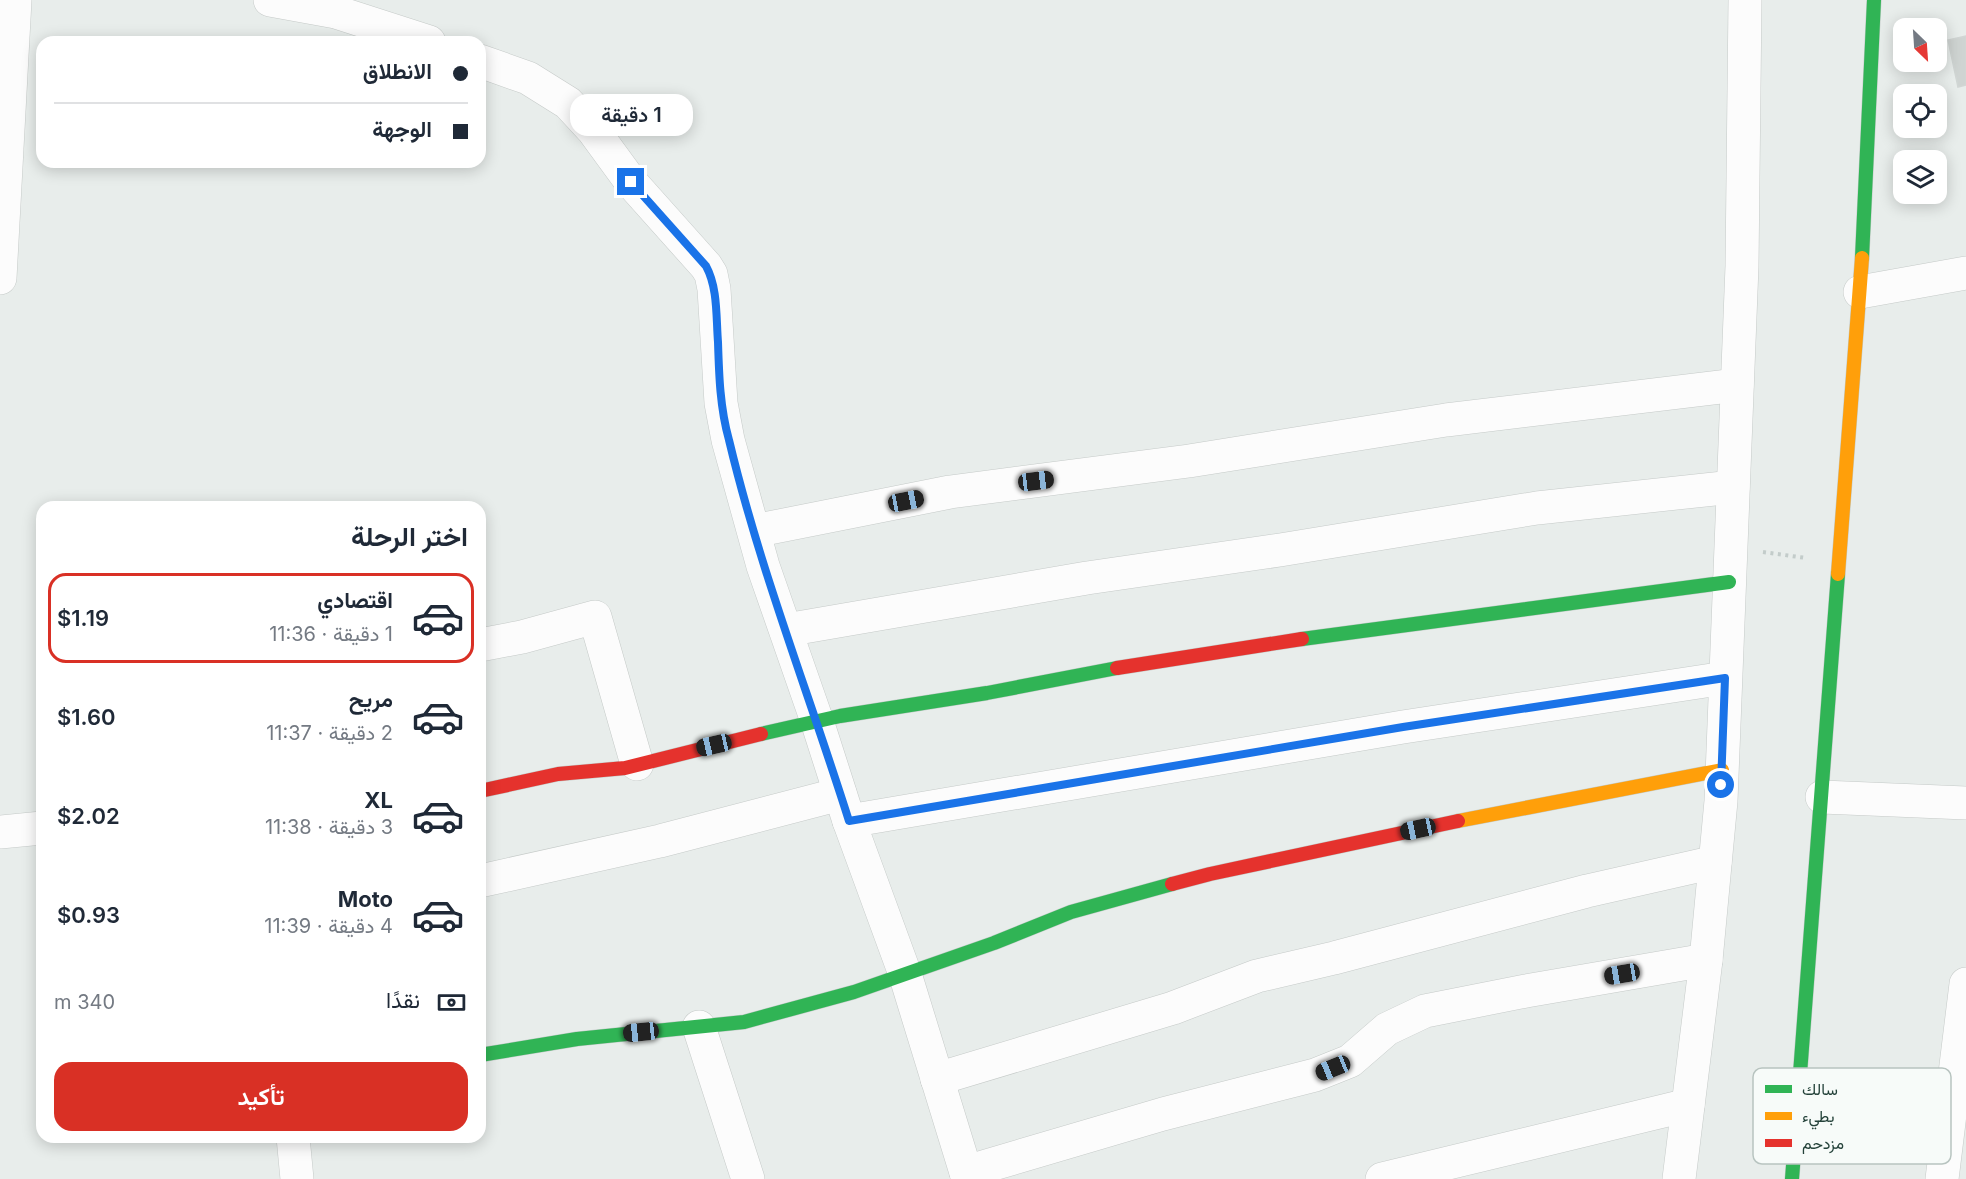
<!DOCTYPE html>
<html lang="ar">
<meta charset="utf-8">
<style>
:root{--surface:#fff;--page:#f6f6f7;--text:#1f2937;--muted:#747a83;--line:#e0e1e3;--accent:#d93025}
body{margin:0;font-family:Inter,Vazirmatn,sans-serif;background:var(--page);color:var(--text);direction:rtl;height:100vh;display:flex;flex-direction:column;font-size:22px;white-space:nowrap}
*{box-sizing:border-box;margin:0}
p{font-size:20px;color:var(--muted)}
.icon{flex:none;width:33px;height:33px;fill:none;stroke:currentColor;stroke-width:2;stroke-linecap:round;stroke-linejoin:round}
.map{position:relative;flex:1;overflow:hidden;direction:ltr}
.panel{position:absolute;left:36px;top:501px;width:450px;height:642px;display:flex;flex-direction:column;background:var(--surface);border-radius:18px;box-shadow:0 3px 15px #0003;direction:rtl}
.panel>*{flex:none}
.banner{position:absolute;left:36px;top:36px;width:450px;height:132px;border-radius:18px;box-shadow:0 3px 15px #0003;direction:rtl;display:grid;align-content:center;height:132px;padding:0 18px;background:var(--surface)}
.needle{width:39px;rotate:155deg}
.controls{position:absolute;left:1893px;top:18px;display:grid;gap:12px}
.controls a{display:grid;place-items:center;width:54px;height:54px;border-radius:12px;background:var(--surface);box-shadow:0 3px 15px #0003;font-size:30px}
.end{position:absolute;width:27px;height:27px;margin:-14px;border:8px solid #1a73e8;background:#fff;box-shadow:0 0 0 3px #fff}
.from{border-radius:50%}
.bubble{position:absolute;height:42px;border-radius:18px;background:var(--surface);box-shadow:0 3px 15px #0003;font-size:20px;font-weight:600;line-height:42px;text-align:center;direction:rtl}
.car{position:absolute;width:18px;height:36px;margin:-18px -9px;border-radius:8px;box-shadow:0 0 4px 2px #0007;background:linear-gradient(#222 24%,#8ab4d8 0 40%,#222 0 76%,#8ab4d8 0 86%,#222 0)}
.banner b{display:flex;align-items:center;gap:21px;height:57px;font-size:22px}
.banner b+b{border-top:2px solid var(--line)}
.banner i{width:15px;height:15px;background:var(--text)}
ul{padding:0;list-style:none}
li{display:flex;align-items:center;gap:18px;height:90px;margin:0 12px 9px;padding:0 6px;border:3px solid transparent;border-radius:18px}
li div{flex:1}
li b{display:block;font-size:22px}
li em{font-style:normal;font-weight:600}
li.on{border-color:var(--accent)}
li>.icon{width:54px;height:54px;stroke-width:1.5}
h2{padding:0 18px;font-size:27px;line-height:72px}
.pay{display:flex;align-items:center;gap:15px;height:66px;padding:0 18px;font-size:22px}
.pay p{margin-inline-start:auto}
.action{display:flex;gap:12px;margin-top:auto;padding:12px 18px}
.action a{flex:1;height:69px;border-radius:18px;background:var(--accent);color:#fff;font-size:24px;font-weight:600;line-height:69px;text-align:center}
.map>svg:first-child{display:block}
.building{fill:#cfd4d2;stroke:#d1d6d4;stroke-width:1.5}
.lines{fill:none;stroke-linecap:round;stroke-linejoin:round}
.street-casing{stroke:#c5cac8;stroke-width:34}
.fast-casing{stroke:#c3cbc8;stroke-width:15}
.slow-casing{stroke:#c3cbc8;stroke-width:15}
.jam-casing{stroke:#c3cbc8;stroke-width:15}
.path{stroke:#c3ccca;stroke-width:4;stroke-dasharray:3 4.5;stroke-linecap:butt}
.street{stroke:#fcfcfc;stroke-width:33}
.fast{stroke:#30b455;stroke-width:14}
.slow{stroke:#ff9f0a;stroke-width:14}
.jam{stroke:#e5322d;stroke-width:14}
.route{stroke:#1a73e8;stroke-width:8}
.key{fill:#f7fbf9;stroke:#b8c4c0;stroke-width:1.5}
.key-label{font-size:16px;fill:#24423a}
</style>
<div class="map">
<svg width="1966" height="1179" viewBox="0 0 1966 1179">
<rect width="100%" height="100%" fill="#e8edeb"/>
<!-- building -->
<path class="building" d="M1966,36V85L1958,87L1948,40Z"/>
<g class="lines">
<defs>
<g id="street">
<path d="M270,0L336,12L429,42"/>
<path d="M480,61L528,78L568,103L593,130L631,182L706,266L711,274L714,289L721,403L728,440L763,566L817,721L849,821L905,974L968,1179"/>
<path d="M0,278L15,0"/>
<path d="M1860,292L1966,273"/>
<path d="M754,531L950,492L1189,461L1446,420L1737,385"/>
<path d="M786,630L1087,578L1280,550L1537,508L1733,487"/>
<path d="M480,645L522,637L595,617L637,764"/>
<path d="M1822,797L1966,803"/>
<path d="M849,821L1403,727L1725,678"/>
<path d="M0,832L42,828"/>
<path d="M480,881L660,841L840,794"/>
<path d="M699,1027L748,1179"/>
<path d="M937,1079L1173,1008L1257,976L1334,958L1587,891L1715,862"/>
<path d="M293,1137L297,1179"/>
<path d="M966,1172L1163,1114L1315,1075L1350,1061L1387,1029L1425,1011L1526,991L1706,960"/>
<path d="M1382,1179L1688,1105"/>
<path d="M1679,1179L1706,960L1721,801L1742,266L1745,0"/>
<path d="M1942,1179L1966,984"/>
</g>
<g id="fast">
<path d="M1862,258L1874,0"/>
<path d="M1302,639L1729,582"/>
<path d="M761,734L840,716L987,693L1117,668"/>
<path d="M480,1055L577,1039L744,1022L854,992L994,943L1071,912L1172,884"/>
<path d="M1792,1179L1838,574"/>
</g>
<g id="slow">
<path d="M1838,574L1862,258"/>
<path d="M1458,821L1722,770"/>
</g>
<g id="jam">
<path d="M1117,668L1302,639"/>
<path d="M480,791L558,774L625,768L761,734"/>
<path d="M1172,884L1210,874L1458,821"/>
</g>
</defs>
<!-- street casing -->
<use href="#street" class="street-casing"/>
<!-- fast casing -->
<use href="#fast" class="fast-casing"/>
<!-- slow casing -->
<use href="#slow" class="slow-casing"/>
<!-- jam casing -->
<use href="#jam" class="jam-casing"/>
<!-- path -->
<path class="path" d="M1763,552L1806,558"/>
<!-- street -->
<use href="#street" class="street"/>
<!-- fast -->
<use href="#fast" class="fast"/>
<!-- slow -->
<use href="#slow" class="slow"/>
<!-- jam -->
<use href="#jam" class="jam"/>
</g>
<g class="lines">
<!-- route -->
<path class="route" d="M631,182L706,266C718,288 716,317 718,342C719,375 720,408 729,440C760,570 809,694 849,821L1403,727L1725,678L1721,785"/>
</g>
<!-- legend -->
<rect x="1753" y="1068" width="198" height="96" rx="9" class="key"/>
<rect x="1765" y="1085" width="27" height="8" fill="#30b455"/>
<rect x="1765" y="1112" width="27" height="8" fill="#ff9f0a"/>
<rect x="1765" y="1139" width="27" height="8" fill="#e5322d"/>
<g class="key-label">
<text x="1802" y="1095">سالك</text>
<text x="1802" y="1122">بطيء</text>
<text x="1802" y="1149">مزدحم</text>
</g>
</svg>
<div class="controls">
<a><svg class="needle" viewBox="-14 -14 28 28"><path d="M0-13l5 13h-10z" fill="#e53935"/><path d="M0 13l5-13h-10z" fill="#747a83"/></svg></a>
<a><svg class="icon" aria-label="locate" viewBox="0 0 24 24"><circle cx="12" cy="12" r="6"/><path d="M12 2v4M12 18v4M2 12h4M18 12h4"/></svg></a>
<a><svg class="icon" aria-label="layers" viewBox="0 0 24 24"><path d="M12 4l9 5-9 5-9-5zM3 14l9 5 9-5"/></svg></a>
</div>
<i class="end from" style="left:1721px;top:785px"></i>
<i class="end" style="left:631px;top:182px"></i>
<div class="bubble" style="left:570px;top:94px;width:123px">1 دقيقة</div>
<i class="car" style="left:1036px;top:481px;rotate:83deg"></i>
<i class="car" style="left:906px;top:501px;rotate:79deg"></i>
<i class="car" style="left:714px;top:745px;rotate:257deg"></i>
<i class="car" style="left:1418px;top:829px;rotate:258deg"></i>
<i class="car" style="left:1622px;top:974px;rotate:260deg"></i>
<i class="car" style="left:641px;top:1032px;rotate:264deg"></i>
<i class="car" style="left:1333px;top:1068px;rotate:248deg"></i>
<div class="banner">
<b><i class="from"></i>الانطلاق</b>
<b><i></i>الوجهة</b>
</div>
<section class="panel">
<h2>اختر الرحلة</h2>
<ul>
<li class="on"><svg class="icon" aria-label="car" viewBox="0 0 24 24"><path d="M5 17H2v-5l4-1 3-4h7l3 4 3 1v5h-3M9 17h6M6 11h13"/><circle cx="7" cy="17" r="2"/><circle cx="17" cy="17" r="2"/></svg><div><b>اقتصادي</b><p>1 دقيقة · 11:36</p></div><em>$1.19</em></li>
<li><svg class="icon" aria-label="car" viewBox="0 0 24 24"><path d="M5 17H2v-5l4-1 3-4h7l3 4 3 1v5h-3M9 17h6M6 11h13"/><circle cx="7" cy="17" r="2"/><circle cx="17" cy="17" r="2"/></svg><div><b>مريح</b><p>2 دقيقة · 11:37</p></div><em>$1.60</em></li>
<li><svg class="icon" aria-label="car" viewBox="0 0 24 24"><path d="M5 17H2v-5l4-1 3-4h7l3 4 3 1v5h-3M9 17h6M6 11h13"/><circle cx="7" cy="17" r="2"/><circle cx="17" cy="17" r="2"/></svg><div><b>XL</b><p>3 دقيقة · 11:38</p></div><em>$2.02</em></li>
<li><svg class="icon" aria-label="car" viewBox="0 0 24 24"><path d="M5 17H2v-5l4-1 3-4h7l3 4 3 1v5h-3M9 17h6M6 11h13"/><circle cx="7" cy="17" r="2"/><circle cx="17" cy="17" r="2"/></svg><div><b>Moto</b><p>4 دقيقة · 11:39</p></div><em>$0.93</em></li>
</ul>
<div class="pay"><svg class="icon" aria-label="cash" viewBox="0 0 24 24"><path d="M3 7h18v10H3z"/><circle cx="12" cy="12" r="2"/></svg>نقدًا<p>340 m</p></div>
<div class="action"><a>تأكيد</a></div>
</section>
</div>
